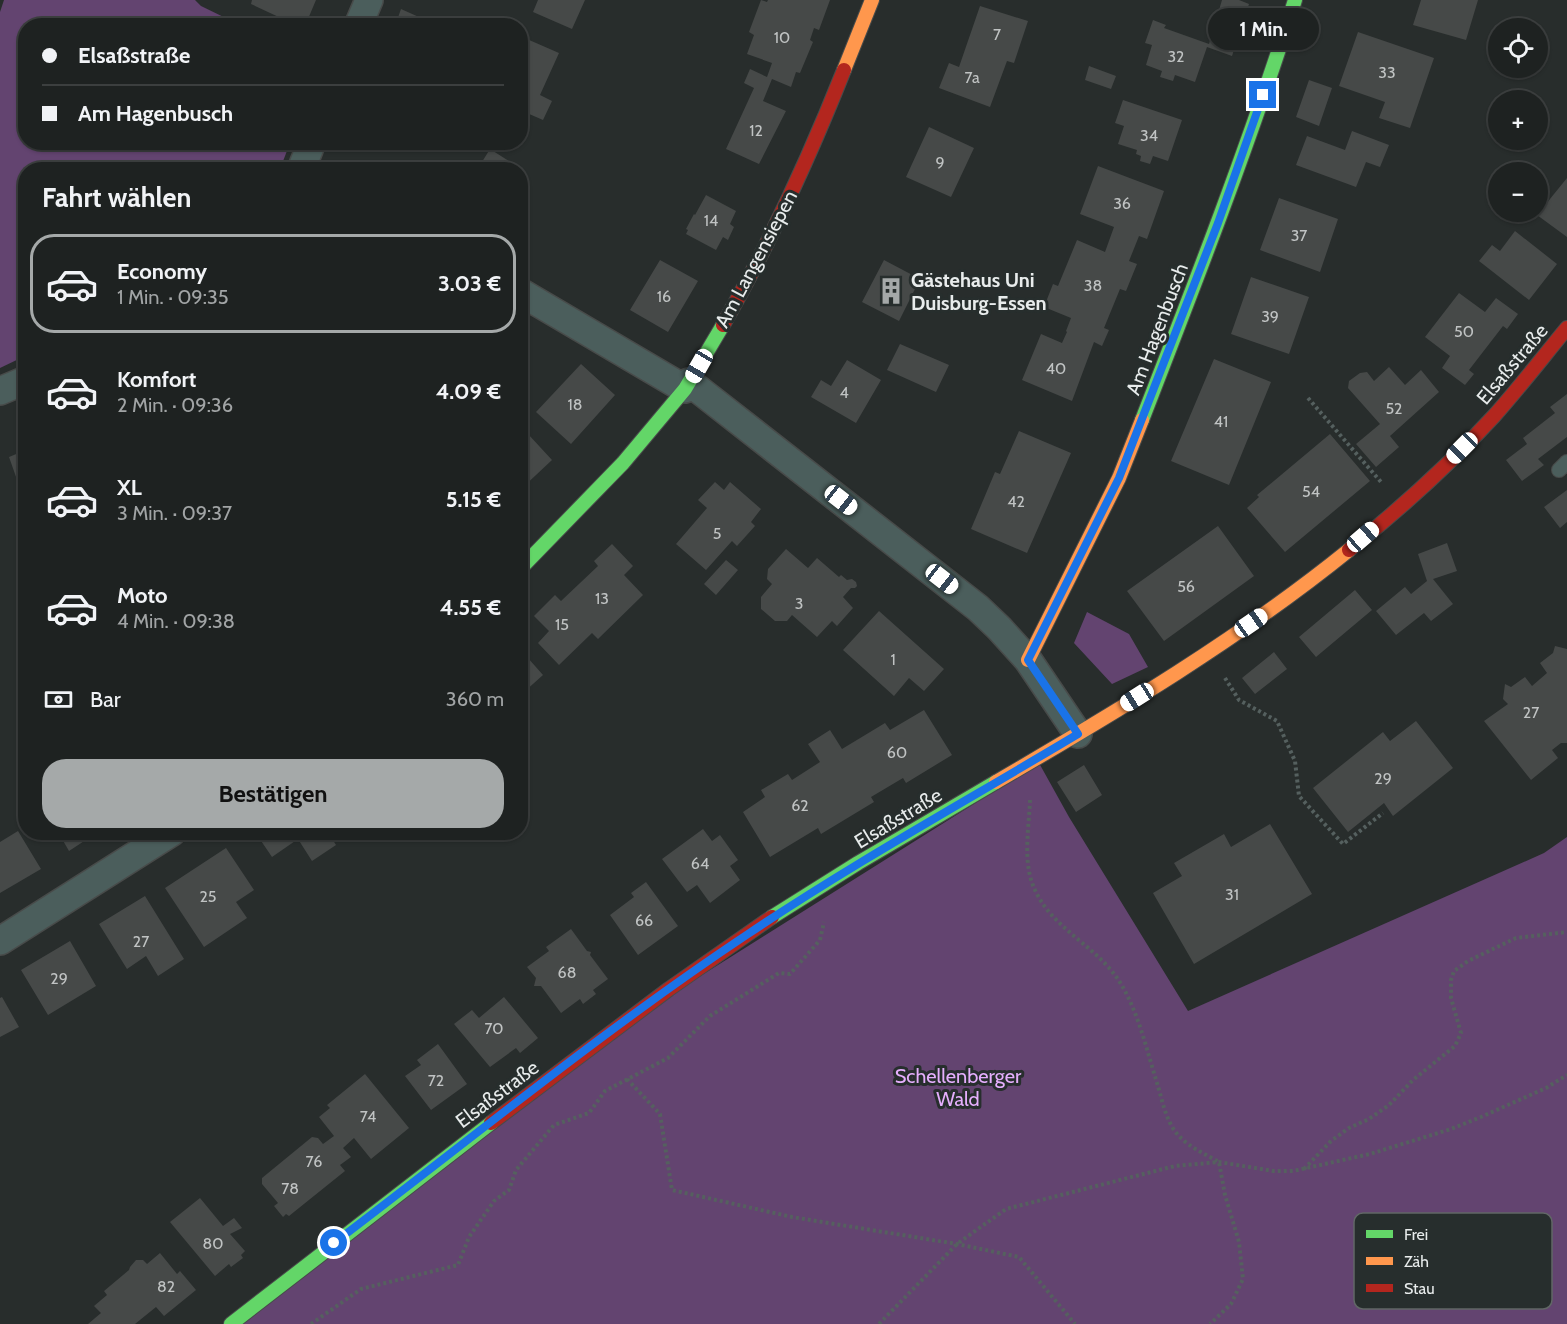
<!DOCTYPE html>
<html lang="de">
<meta charset="utf-8">
<style>
body{margin:0;font-family:Cabin,sans-serif;background:#262a2a;color:#f1f3f6;height:100vh;display:flex;flex-direction:column;font-size:22px;white-space:nowrap}
*{box-sizing:border-box;margin:0}
p{font-size:20px;color:#a1a4a5}
.icon{flex:none;width:33px;height:33px;fill:none;stroke:currentColor;stroke-width:2;stroke-linecap:round;stroke-linejoin:round}
.map{position:relative;flex:1;overflow:hidden}
.sheet{position:absolute;left:18px;top:162px;width:510px;height:678px;display:flex;flex-direction:column;background:#1e2221;border-radius:24px;box-shadow:0 2px 4px #0004,0 0 0 2px #3c3f3f}
.sheet>*{flex:none}
.top-card{position:absolute;left:18px;top:18px;width:510px;height:132px;border-radius:24px;box-shadow:0 2px 4px #0004,0 0 0 2px #3c3f3f;display:grid;align-content:center;height:132px;padding:0 24px;background:#1e2221}
.buttons{position:absolute;left:1488px;top:18px;display:grid;gap:12px}
.buttons a{display:grid;place-items:center;width:60px;height:60px;border-radius:50%;background:#1e2221;box-shadow:0 2px 4px #0004,0 0 0 2px #3c3f3f;font-size:30px}
.end{position:absolute;width:27px;height:27px;margin:-14px;border:8px solid #1a73e8;background:#fff;box-shadow:0 0 0 3px #fff}
.from{border-radius:50%}
.bubble{position:absolute;height:42px;border-radius:21px;background:#1e2221;box-shadow:0 2px 4px #0004,0 0 0 2px #3c3f3f;font-size:20px;font-weight:700;line-height:42px;text-align:center}
.car{position:absolute;width:18px;height:36px;margin:-18px -9px;border-radius:8px;box-shadow:0 0 4px 2px #0007;background:linear-gradient(#fff 24%,#345 0 40%,#fff 0 76%,#345 0 86%,#fff 0)}
.top-card b{display:flex;align-items:center;gap:21px;height:57px;font-size:22px}
.top-card b+b{border-top:2px solid #3c3f3f}
.top-card i{width:15px;height:15px;background:#f1f3f6}
ul{padding:0;list-style:none}
li{display:flex;align-items:center;gap:18px;height:99px;margin:0 12px 9px;padding:0 12px;border:3px solid transparent;border-radius:24px}
li div{flex:1}
li b{display:block;font-size:22px}
li em{font-style:normal;font-weight:700}
li.on{border-color:#a5a9a9}
li>.icon{width:54px;height:54px;stroke-width:1.5}
h2{padding:0 24px;font-size:27px;line-height:72px}
.pay{display:flex;align-items:center;gap:15px;height:66px;padding:0 24px;font-size:22px}
.pay p{margin-inline-start:auto}
.cta{display:flex;gap:12px;margin-top:auto;padding:12px 24px}
.cta a{flex:1;height:69px;border-radius:24px;background:#a5a9a9;color:#111;font-size:24px;font-weight:700;line-height:69px;text-align:center}
.map>svg:first-child{display:block}
</style>
<div class="map">
<svg width="1567" height="1324" viewBox="0 0 1567 1324">
<rect width="100%" height="100%" fill="#282d2c"/>
<path fill="#634470" d="M4,0H195L201,6L240,25L26,26V142L290,143L280,169L26,170L25,356L0,368V12Z
M1087,612L1129,634L1148,667L1112,684L1074,643Z
M1039,763L1069,817L1188,1011L1544,853L1567,837V1324H241L656,1004Z"/>
<path fill="#464948" d="M252,0H316L305,26H298L251,4Z
M538,0H585L572,29L533,12Z
M761,0L767,2L768,0H830L819,30L814,28L810,40L813,42L800,73L796,72L791,87L772,79L763,101L786,111L759,164L726,149L754,88L744,83L750,69L767,77L772,63L747,54L754,35L749,32Z
M1222,0H1239L1249,4L1232,56L1207,47L1195,82L1175,75L1173,81L1160,77L1162,71L1146,65L1152,45L1145,43L1153,20L1166,25L1164,28L1209,44Z
M1421,0H1478L1466,40L1413,25Z
M980,6L1028,21L1014,63L1007,61L990,107L939,88L949,63L959,67Z
M401,9L439,26H395Z
M478,17L497,26H474Z
M1358,32L1434,58L1410,128L1379,118L1385,102L1339,86Z
M520,36L559,53L540,95L552,101L543,120L520,110Z
M1089,66L1116,76L1111,89L1085,80Z
M1309,80L1332,88L1319,126L1296,117Z
M1123,100L1182,120L1168,161L1153,156L1150,164L1140,161L1141,156L1136,154L1137,150L1118,144L1124,126L1115,123Z
M929,127L974,148L951,197L906,177Z
M1352,131L1389,145L1380,167L1366,162L1356,187L1296,165L1307,136L1345,150Z
M490,149L520,168L523,170L520,173V170H477Z
M1098,166L1164,191L1147,239L1139,236L1129,261L1137,264L1126,291L1120,289L1104,328L1109,330L1102,346L1094,342L1072,401L1022,380L1041,334L1062,343L1067,332L1066,331L1071,318L1044,307L1053,284L1058,286L1077,240L1105,252L1114,227L1080,214Z
M1567,178V237L1537,215Z
M706,195L736,211L730,224L734,227L728,240L723,237L716,250L686,234L688,230L686,229L694,214L695,215Z
M1279,198L1338,219L1320,272L1260,250Z
M1515,231L1557,264L1529,300L1479,261L1492,245L1500,251Z
M660,260L698,281L668,332L630,310Z
M884,260L920,279L899,321L862,302Z
M1251,277L1309,297L1289,354L1231,334Z
M1459,293L1485,312L1496,298L1518,314L1507,329L1503,326L1469,370L1474,374L1465,385L1442,368L1450,356L1425,337Z
M900,344L949,365L936,392L887,370Z
M1214,359L1271,382L1229,485L1171,461Z
M847,360L881,380L856,423L811,397L821,380L831,386Z
M581,364L615,395L571,444L536,412Z
M1389,367L1405,385L1421,370L1439,392L1390,436L1399,447L1376,467L1356,444L1380,424L1348,388L1349,381L1360,373L1367,372L1374,381Z
M1567,394V437L1538,459L1544,465L1522,481L1506,460L1527,444L1523,438L1555,413L1550,407Z
M1019,431L1071,453L1027,553L971,529L995,472L1000,474Z
M528,434L552,460L520,490V441Z
M1330,434L1370,481L1285,552L1247,508L1259,497L1257,495Z
M26,450V489L21,491L9,457Z
M715,482L724,490L730,482L761,509L751,522L755,526L737,546L732,541L706,570L676,544L707,508L698,500Z
M1567,490V522L1560,528L1544,507Z
M1218,526L1254,576L1164,641L1127,591Z
M1447,543L1457,571L1433,579L1453,604L1431,621L1424,613L1396,635L1376,611L1405,587L1411,594L1427,581L1418,554Z
M612,544L633,566L624,575L643,595L598,639L592,633L559,665L538,643L549,631L534,616L555,595L561,601L598,566L594,561Z
M786,549L808,568L817,558L839,577L841,575L847,580L852,579L856,582L857,586L855,588H851L843,597L853,608L837,626L832,621L817,637L792,615L787,621H775L761,609V597L772,584L767,579L768,569Z
M726,560L738,570L716,595L704,584Z
M1355,590L1372,610L1316,657L1299,637Z
M879,611L944,669L924,691L909,678L894,696L843,650Z
M1555,646L1567,649V743H1561L1552,750L1558,758L1531,780L1484,721L1508,704L1503,699L1505,684L1511,687L1525,677L1532,686L1547,673L1540,663L1553,653Z
M520,649L543,675L524,692L520,688Z
M1274,652L1287,669L1255,694L1242,678Z
M924,710L952,755L906,783L903,778L871,797L874,802L821,834L818,828L770,857L743,812L765,797L761,790L788,774L792,780L820,762L808,744L830,730L842,749L885,723L890,730Z
M1416,721L1453,768L1393,816L1384,803L1348,832L1313,788L1383,732L1390,741Z
M1084,765L1102,795L1076,812L1057,782Z
M1270,824L1312,894L1194,964L1153,893L1182,876L1174,863L1224,834L1231,847Z
M703,829L712,841L720,835L738,860L730,866L740,880L710,903L697,885L687,892L662,859Z
M18,831L41,869L0,893V842Z
M58,832H98L69,851Z
M255,832H328L336,845L312,861L298,839L272,857Z
M226,848L254,890L236,902L247,918L204,947L165,888Z
M646,882L678,926L638,955L610,915L634,897L631,893Z
M145,896L184,959L158,976L146,956L127,969L99,924Z
M571,929L587,951L591,952L590,955L608,979L593,990L596,994L583,1004L580,999L561,1013L541,986H534L536,978L527,967L549,951L546,947Z
M70,941L96,986L48,1015L21,970Z
M2,997L19,1027L0,1037V998Z
M504,997L538,1038L520,1053L516,1048L490,1067L454,1024L472,1010L479,1018Z
M438,1044L467,1084L431,1110L405,1076L421,1065L417,1060Z
M365,1074L409,1128L371,1159L354,1138L343,1148L351,1157L340,1165L345,1171L289,1216L286,1214L283,1217L274,1206L278,1203L262,1184V1178L312,1137L318,1138L323,1144L334,1136L319,1117L330,1108L327,1105Z
M200,1198L223,1226L234,1218L242,1228L230,1234L245,1251L241,1255L243,1258L231,1267L229,1264L215,1276L170,1222Z
M160,1253L177,1274L180,1271L196,1290L164,1316L156,1307L135,1324H88L101,1313L94,1306L107,1295L104,1291L129,1270L130,1267L136,1260H143L147,1264Z"/>
<g fill="none" stroke-linecap="round" stroke-linejoin="round">
<defs>
<path id="lane" d="M1559,470L1567,462"/>
<path id="street" d="M358,26L369,0
M301,170L312,142
M520,292L685,389
M689,382L978,608L999,628L1028,660L1078,734
M0,391L26,380
M0,941L172,832"/>
<path id="fast" d="M1142,420C1196,281 1250,142 1295,0
M520,569L623,463L685,389L723,325
M772,917L858,863L996,782
M231,1324L491,1123"/>
<path id="slow" d="M844,70L872,0
M1028,660L1119,478L1142,420
M996,782C1118,711 1239,639 1349,550"/>
<path id="jam" d="M723,325C770,243 809,158 844,70
M1349,550C1400,509 1449,465 1494,416C1519,388 1543,357 1567,328
M491,1123L669,989L772,917"/>
</defs>
<use href="#lane" stroke="#484b4a" stroke-width="16"/>
<use href="#street" stroke="#484b4a" stroke-width="30"/>
<use href="#fast" stroke="#484b4a" stroke-width="16"/>
<use href="#slow" stroke="#484b4a" stroke-width="16"/>
<use href="#jam" stroke="#484b4a" stroke-width="16"/>
<path stroke="#55605f" stroke-width="4" stroke-dasharray="3 3" stroke-linecap="butt" d="M1308,398L1381,482
M1225,678L1239,700L1277,721L1295,761L1299,796L1343,844L1383,813
M1030,800C1029,829 1022,863 1035,890C1053,930 1099,947 1121,984C1139,1014 1147,1051 1157,1083C1163,1102 1166,1124 1181,1138C1191,1148 1207,1155 1219,1162L1225,1195L1239,1242L1243,1279L1231,1304L1210,1324
M627,1079L660,1114L672,1190L792,1217L957,1244L1019,1257L1075,1324
M1304,1169L1331,1141L1349,1128L1369,1119L1389,1105L1413,1080L1455,1046L1461,1033L1451,998V980L1454,971L1468,961L1516,938L1567,932
M311,1324L361,1289L458,1265L469,1237L494,1201L509,1190L516,1170L554,1125L589,1113L605,1091L668,1058L710,1016L779,973L790,974L820,940L824,922
M879,1324L957,1244L1006,1209L1175,1166L1219,1162L1273,1171H1293L1370,1154L1451,1129L1481,1117L1546,1088L1567,1075"/>
<use href="#lane" stroke="#4b5e5c" stroke-width="14"/>
<use href="#street" stroke="#4b5e5c" stroke-width="27"/>
<use href="#fast" stroke="#63d668" stroke-width="14"/>
<use href="#slow" stroke="#ff974d" stroke-width="14"/>
<use href="#jam" stroke="#b3261e" stroke-width="14"/>
</g>
<g fill="none" stroke-linecap="round" stroke-linejoin="round">
<path stroke="#1a73e8" stroke-width="8" d="M334,1243C471,1139 605,1029 748,934C855,862 968,800 1078,734L1028,660L1119,478L1218,223L1263,95"/>
</g>
<defs>
<symbol id="building-bare" viewBox="-9 -9 18 18"><path d="M-4-6H4V6H1V3H-1V6H-4ZM-2.5-4.3h1.7v1.8h-1.7ZM.8-4.3h1.7v1.8H.8ZM-2.5-1h1.7V.8h-1.7ZM.8-1h1.7V.8H.8Z" fill="#a5a9a9" stroke="#272e2d" stroke-width="2.5" paint-order="stroke"/></symbol>
</defs>
<g fill-rule="evenodd">
<use href="#building-bare" x="872" y="272" width="38" height="38"/>
</g>
<g text-anchor="middle" dominant-baseline="central" stroke-width="6" stroke-linejoin="round" paint-order="stroke">
<g font-size="16" fill="#c0c3c3">
<text x="997" y="34">7</text>
<text x="782" y="37">10</text>
<text x="1176" y="56">32</text>
<text x="1387" y="72">33</text>
<text x="972" y="77">7a</text>
<text x="756" y="130">12</text>
<text x="1149" y="135">34</text>
<text x="940" y="162">9</text>
<text x="1122" y="203">36</text>
<text x="711" y="220">14</text>
<text x="1299" y="235">37</text>
<text x="1093" y="285">38</text>
<text x="664" y="296">16</text>
<text x="1270" y="316">39</text>
<text x="1464" y="331">50</text>
<text x="1056" y="368">40</text>
<text x="844" y="392">4</text>
<text x="575" y="404">18</text>
<text x="1394" y="408">52</text>
<text x="1221" y="421">41</text>
<text x="1311" y="491">54</text>
<text x="1016" y="501">42</text>
<text x="717" y="533">5</text>
<text x="1186" y="586">56</text>
<text x="602" y="598">13</text>
<text x="799" y="603">3</text>
<text x="562" y="624">15</text>
<text x="893" y="659">1</text>
<text x="1531" y="712">27</text>
<text x="897" y="752">60</text>
<text x="1383" y="778">29</text>
<text x="800" y="805">62</text>
<text x="700" y="863">64</text>
<text x="1232" y="894">31</text>
<text x="208" y="896">25</text>
<text x="644" y="920">66</text>
<text x="141" y="941">27</text>
<text x="567" y="972">68</text>
<text x="59" y="978">29</text>
<text x="494" y="1028">70</text>
<text x="436" y="1080">72</text>
<text x="368" y="1116">74</text>
<text x="314" y="1161">76</text>
<text x="290" y="1188">78</text>
<text x="213" y="1243">80</text>
<text x="166" y="1286">82</text>
</g>
<g font-size="20" fill="#e8ecec" stroke="#272e2d">
<text transform="translate(756 259) rotate(-62)">Am Langensiepen</text>
<text transform="translate(1157 329) rotate(-69)">Am Hagenbusch</text>
<text transform="translate(1512 364) rotate(-50)">Elsaßstraße</text>
<text transform="translate(898 818) rotate(-31)">Elsaßstraße</text>
<text transform="translate(497 1094) rotate(-37)">Elsaßstraße</text>
</g>
<g font-size="20" font-weight="bold" fill="#e8ecec" stroke="#272e2d" text-anchor="start">
<text x="911" y="280">Gästehaus Uni<tspan x="911" dy="23">Duisburg-Essen</tspan></text>
</g>
<g font-size="20" fill="#e5aefd" stroke="#272e2d">
<text x="958" y="1076">Schellenberger<tspan x="958" dy="23">Wald</tspan></text>
</g>
</g>
<rect x="1354" y="1213" width="198" height="96" rx="9" fill="#272e2d" stroke="#616766" stroke-width="1.5"/>
<rect x="1366" y="1230" width="27" height="8" fill="#63d668"/>
<rect x="1366" y="1257" width="27" height="8" fill="#ff974d"/>
<rect x="1366" y="1284" width="27" height="8" fill="#b3261e"/>
<g font-size="16" fill="#e8ecec">
<text x="1404" y="1240">Frei</text>
<text x="1404" y="1267">Zäh</text>
<text x="1404" y="1294">Stau</text>
</g>
</svg>
<div class="buttons">
<a><svg class="icon" aria-label="locate" viewBox="0 0 24 24"><circle cx="12" cy="12" r="6"/><path d="M12 2v4M12 18v4M2 12h4M18 12h4"/></svg></a>
<a>+</a>
<a>−</a>
</div>
<i class="end from" style="left:334px;top:1243px"></i>
<i class="end" style="left:1263px;top:95px"></i>
<div class="bubble" style="left:1208px;top:8px;width:111px">1 Min.</div>
<i class="car" style="left:699px;top:366px;rotate:210deg"></i>
<i class="car" style="left:1462px;top:448px;rotate:225deg"></i>
<i class="car" style="left:841px;top:500px;rotate:128deg"></i>
<i class="car" style="left:1363px;top:537px;rotate:49deg"></i>
<i class="car" style="left:942px;top:579px;rotate:128deg"></i>
<i class="car" style="left:1251px;top:623px;rotate:55deg"></i>
<i class="car" style="left:1137px;top:697px;rotate:238deg"></i>
<div class="top-card">
<b><i class="from"></i>Elsaßstraße</b>
<b><i></i>Am Hagenbusch</b>
</div>
<section class="sheet">
<h2>Fahrt wählen</h2>
<ul>
<li class="on"><svg class="icon" aria-label="car" viewBox="0 0 24 24"><path d="M5 17H2v-5l4-1 3-4h7l3 4 3 1v5h-3M9 17h6M6 11h13"/><circle cx="7" cy="17" r="2"/><circle cx="17" cy="17" r="2"/></svg><div><b>Economy</b><p>1 Min. · 09:35</p></div><em>3.03 €</em></li>
<li><svg class="icon" aria-label="car" viewBox="0 0 24 24"><path d="M5 17H2v-5l4-1 3-4h7l3 4 3 1v5h-3M9 17h6M6 11h13"/><circle cx="7" cy="17" r="2"/><circle cx="17" cy="17" r="2"/></svg><div><b>Komfort</b><p>2 Min. · 09:36</p></div><em>4.09 €</em></li>
<li><svg class="icon" aria-label="car" viewBox="0 0 24 24"><path d="M5 17H2v-5l4-1 3-4h7l3 4 3 1v5h-3M9 17h6M6 11h13"/><circle cx="7" cy="17" r="2"/><circle cx="17" cy="17" r="2"/></svg><div><b>XL</b><p>3 Min. · 09:37</p></div><em>5.15 €</em></li>
<li><svg class="icon" aria-label="car" viewBox="0 0 24 24"><path d="M5 17H2v-5l4-1 3-4h7l3 4 3 1v5h-3M9 17h6M6 11h13"/><circle cx="7" cy="17" r="2"/><circle cx="17" cy="17" r="2"/></svg><div><b>Moto</b><p>4 Min. · 09:38</p></div><em>4.55 €</em></li>
</ul>
<div class="pay"><svg class="icon" aria-label="cash" viewBox="0 0 24 24"><path d="M3 7h18v10H3z"/><circle cx="12" cy="12" r="2"/></svg>Bar<p>360 m</p></div>
<div class="cta"><a>Bestätigen</a></div>
</section>
</div>
